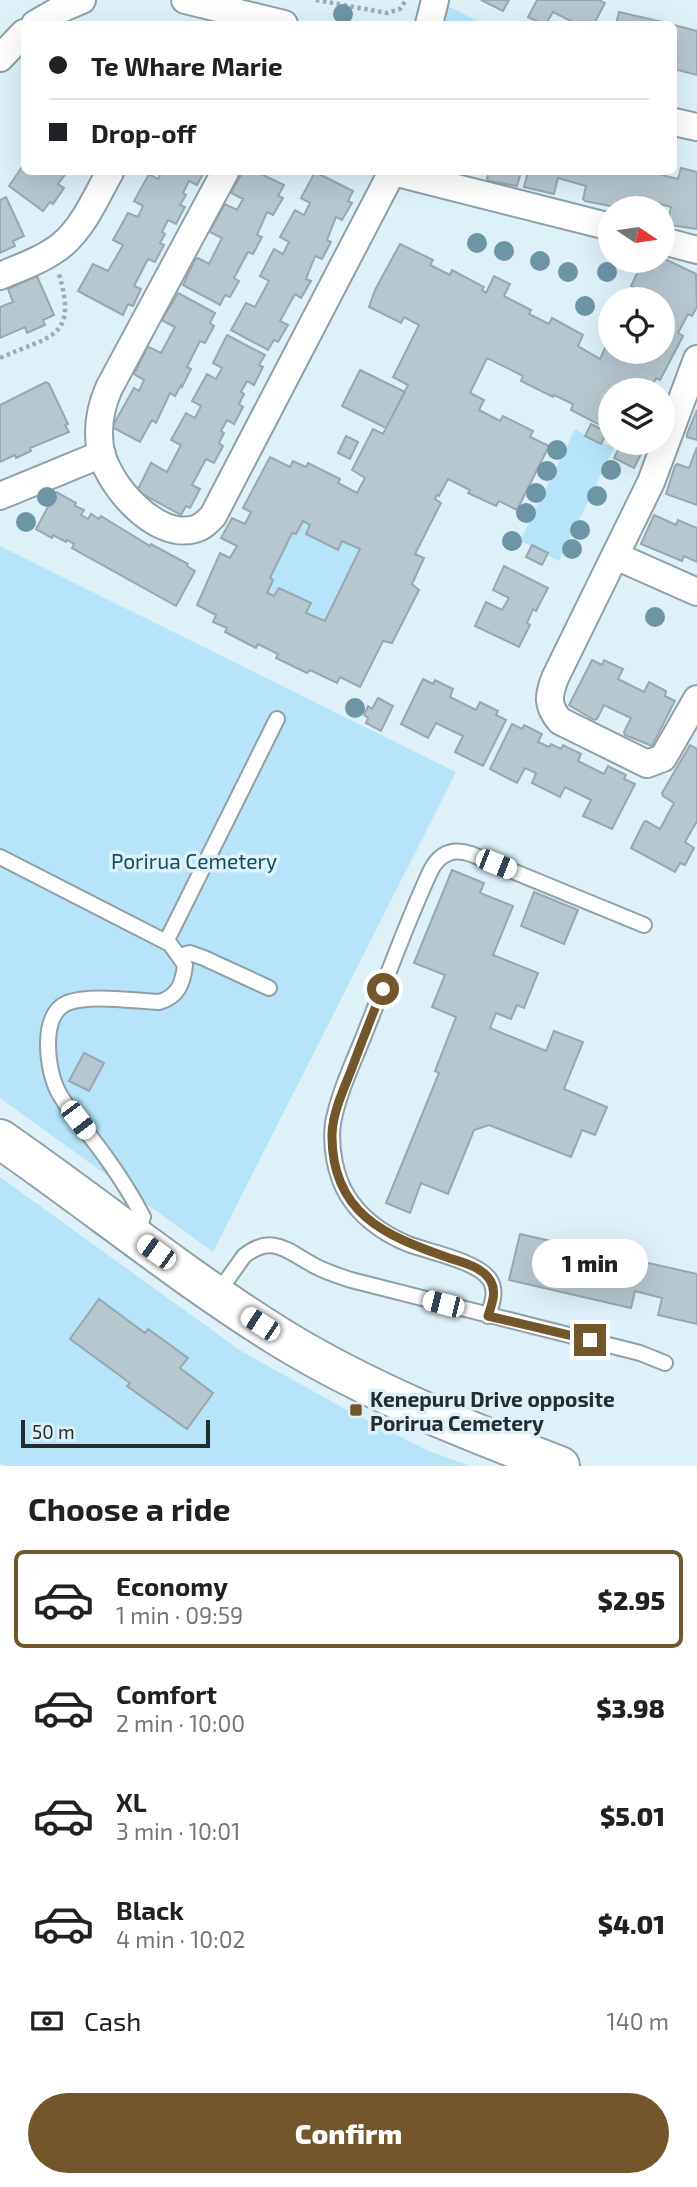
<!DOCTYPE html>
<meta charset="utf-8">
<style>
body{margin:0;font-family:"Exo 2",sans-serif;background:#f6f6f6;color:#202124;height:100vh;display:flex;flex-direction:column;font-size:26px;white-space:nowrap}
*{box-sizing:border-box;margin:0}
p{font-size:23px;color:#757577}
.icon{flex:none;width:38px;height:38px;fill:none;stroke:currentColor;stroke-width:2;stroke-linecap:round;stroke-linejoin:round}
.map{position:relative;height:1466px;overflow:hidden}
.side{display:flex;flex-direction:column;background:#fff;flex:1}
.side>*{flex:none}
.top-card{position:absolute;left:21px;top:21px;width:656px;height:154px;border-radius:10px;box-shadow:0 7px 28px #0002;display:grid;align-content:center;height:154px;padding:0 28px;background:#fff}
.needle{width:46px;rotate:103deg}
.fabs{position:absolute;left:598px;top:196px;display:grid;gap:14px}
.fabs a{display:grid;place-items:center;width:77px;height:77px;border-radius:50%;background:#fff;box-shadow:0 7px 28px #0002;font-size:35px}
.scale{position:absolute;left:21px;bottom:18px;width:189px;box-sizing:border-box;padding-left:7px;border:4px solid #252c2f;border-top:0;font-size:19px;line-height:24px;white-space:nowrap;color:#252c2f;-webkit-text-stroke:5px #def1f9;paint-order:stroke}
.end{position:absolute;width:32px;height:32px;margin:-16px;border:9px solid #73562a;background:#fff;box-shadow:0 0 0 4px #fff}
.from{border-radius:50%}
.bubble{position:absolute;height:49px;border-radius:24px;background:#fff;box-shadow:0 7px 28px #0002;font-size:23px;font-weight:800;line-height:49px;text-align:center}
.car{position:absolute;width:21px;height:42px;margin:-21px -10px;border-radius:9px;box-shadow:0 0 5px 2px #0007;background:linear-gradient(#fff 24%,#345 0 40%,#fff 0 76%,#345 0 86%,#fff 0)}
.top-card b{display:flex;align-items:center;gap:24px;height:66px;font-size:26px}
.top-card b+b{border-top:2px solid #e0e0e0}
.top-card i{width:18px;height:18px;background:#202124}
ul{padding:0;list-style:none}
li{display:flex;align-items:center;gap:21px;height:98px;margin:0 14px 10px;padding:0 14px;border:4px solid transparent;border-radius:10px}
li div{flex:1}
li b{display:block;font-size:26px}
li em{font-style:normal;font-weight:800}
li.current{border-color:#73562a}
li>.icon{width:63px;height:63px;stroke-width:1.5}
h2{padding:0 28px;font-size:32px;line-height:84px}
.pay{display:flex;align-items:center;gap:18px;height:77px;padding:0 28px;font-size:26px}
.pay p{margin-inline-start:auto}
.primary-button{display:flex;gap:14px;margin-top:auto;padding:14px 28px}
.primary-button a{flex:1;height:80px;border-radius:42px;background:#73562a;color:#fff;font-size:28px;font-weight:800;line-height:80px;text-align:center}
.map>svg:first-child{display:block}
</style>
<div class="map">
<svg width="697" height="1466" viewBox="0 0 697 1466">
<rect width="100%" height="100%" fill="#def1f9"/>
<path fill="#b6e5f9" d="M446,5L483,24H441Z
M575,429L600,444L602,442L614,448L559,561L547,555V553L520,541Z
M303,521L310,525L306,534L337,550L342,541L360,549L325,621L306,613L310,603L279,588L274,596L267,593L273,580L270,578L292,533L296,534Z
M0,546L456,772L213,1252L0,1098Z
M0,1177L241,1351L345,1409L429,1451L470,1466H6L0,1463Z"/>
<path fill="#b6c7cf" stroke="#97a8b0" stroke-width="2" fill-rule="evenodd" d="M481,0H509L503,11Z
M537,0H599L605,3L594,24H572L573,22L553,12L546,24H542L528,17Z
M619,12L671,24H616Z
M674,25L697,31V75L674,69Z
M24,164V172H67L58,184L64,188L53,204L50,202L43,211L9,186Z
M681,168L697,172V229L670,225L668,223L671,207L642,199L640,208H621L585,201L583,199L586,186L558,178L554,194L524,187L528,172H650L678,179Z
M162,172H204L197,185L189,181L183,193L186,195L180,205L185,207L176,224L168,220L162,232L165,234L160,243L164,245L155,262L148,259L134,286L141,289L133,306L128,304L123,315L78,291L93,264L108,271L123,245L113,240L128,213L138,217L143,206L134,201L149,174L158,179Z
M243,172H257L284,185L278,196L283,198L273,215L267,212L257,235L262,237L253,254L248,252L234,278L239,281L230,297L225,295L220,305L183,285L195,259L198,258L209,264L222,238L210,232L211,229L225,204L237,210L243,199L231,193L232,190Z
M315,172L353,191L348,201L352,203L342,220L336,217L327,240L331,242L322,259L315,256L306,279L311,281L301,298L295,294L280,321L288,325L278,342L274,340L268,350L231,330L246,303L255,307L269,281L260,276L274,249L283,254L289,242L280,237L295,210L304,215L310,203L301,198Z
M489,172H521L517,186L489,181L487,179Z
M6,197L24,236L13,241L15,246L0,253V200Z
M400,244L433,260L430,265L450,275L452,270L484,287L482,290L486,293L494,276L510,284L504,296L531,310L529,314L549,324L552,318L583,335L578,346L600,359L609,339L605,337L611,326V352H663V299H629L635,288L631,286L643,261H663V258L696,274L697,307L692,316L688,314L678,333L683,336L660,380L656,378L650,390H611V425L605,422L602,426L571,410L573,404L554,395L553,397L521,381L523,376L487,358L470,393L484,400L479,410L500,421L503,416L533,431L530,437L549,446L517,510L499,501L496,506L468,493L470,490L448,479L439,496L437,495L435,499L441,503L415,554L424,558L412,584L419,590L392,643L383,641L360,687L340,677L337,683L310,670L307,673L276,658L278,654L258,644L256,648L225,632L227,628L213,622L216,615L197,605L220,553L230,558L237,546L221,538L232,518L245,524L251,512L243,508L270,457L290,467L293,461L306,467L308,463L340,479L338,483L357,493L365,478L352,470L373,429L383,434L408,385L393,377L419,325L404,317L401,323L369,307L375,290ZM303,521L310,525L306,534L338,550L342,541L360,549L325,621L306,613L311,603L279,588L274,596L267,593L273,580L270,578L292,533L296,534Z
M37,276L54,315L43,320L45,325L27,333L25,327L0,338V307L13,302L8,289Z
M178,293L215,313L210,323L214,326L205,343L200,341L187,367L191,369L182,387L181,385L175,396L170,393L156,423L152,420L140,442L112,427L134,388L139,391L144,380L134,374L147,348L149,347L161,353L175,327L163,321V318Z
M227,335L265,355L259,365L263,367L254,385L247,381L241,392L244,394L239,404L243,407L234,424L227,420L221,431L224,433L219,443L223,446L214,463L206,459L192,485L200,489L190,508L186,506L181,515L137,491L151,463L167,472L181,445L171,440L186,413L195,418L201,406L192,401L207,374L216,379L222,368L213,363Z
M360,370L405,392L386,428L342,406Z
M46,382L49,384L68,424L65,425L69,432L30,448L31,451L16,458L15,455L0,462V405Z
M697,410V440L687,437V434Z
M591,424L607,432L601,444L585,436Z
M346,436L358,442L350,459L338,453Z
M621,444L641,454L634,468L614,458Z
M697,447V505L666,494L675,466L677,464L689,468Z
M56,492L76,503L75,506L84,510L81,515L88,519L91,514L99,519L101,516L150,546L151,544L188,564L187,566L195,571L176,606L72,548L74,544L67,540L66,542L53,535L52,538L36,529Z
M654,515L676,525L678,520L697,528V562L684,556L682,561L641,544Z
M532,545L548,553L542,565L526,557Z
M504,566L548,588L536,611L533,609L527,623L530,625L519,647L475,626L486,602L502,610L509,598L493,590Z
M592,660L602,665L604,660L623,669L618,679L644,692L649,682L666,691L665,696L675,701L652,746L625,735L624,732L631,718L604,705L597,719L594,720L569,705Z
M423,679L433,684L435,680L453,689L450,697L476,710L480,702L498,711L496,715L506,720L483,766L455,752L463,736L436,723L428,738L401,724Z
M378,698L393,706L381,731L366,723L368,718L364,715L368,706L372,709Z
M512,724L522,729L524,725L542,734L538,742L549,747L551,744L561,749L563,745L581,754L578,761L604,774L608,766L626,775L624,779L635,784L612,829L583,816L591,800L565,787L560,797L532,783L536,773L525,768L517,783L490,769Z
M690,745L697,749V821L685,842L694,848L685,865L680,863L675,872L631,848L644,822L646,821L660,829L674,803L663,796L662,793Z
M452,870L484,883L480,893L513,906L493,955L538,973L524,1008L517,1005L511,1019L496,1013L490,1028L546,1051L554,1031L583,1042L564,1089L607,1107L595,1135L582,1130L571,1157L489,1125L474,1130L448,1194L421,1183L410,1213L386,1203L439,1073L435,1071L456,1017L432,1007L445,975L414,963Z
M534,892L578,910L564,944L521,926Z
M84,1053L104,1063L89,1091L69,1081Z
M520,1234L697,1274V1324L658,1315L662,1298L635,1291L631,1308L509,1280Z
M99,1299L145,1333L148,1329L188,1358L180,1368L213,1393L187,1429L127,1386L130,1383L70,1339Z"/>
<g fill="none" stroke-linecap="round" stroke-linejoin="round">
<defs>
<path id="lane" d="M0,857L170,944L185,965C183,983 178,997 159,1002C134,1001 90,994 67,1003C40,1015 47,1066 56,1087C63,1104 79,1121 90,1136C111,1163 127,1186 143,1217L137,1236
M166,942L277,719
M179,956L190,953L204,958L269,988
M217,1294L244,1256C273,1233 288,1252 315,1266C326,1272 339,1276 351,1280L640,1353L665,1363
M488,1316C492,1304 497,1291 490,1280C478,1261 429,1252 408,1244C384,1234 361,1218 347,1195C335,1175 330,1146 333,1123C339,1091 355,1059 367,1028C388,975 407,921 431,870C440,853 453,848 471,854L644,925"/>
<path id="street" d="M185,0L284,24
M35,24L63,8L82,0
M429,24L435,0
M0,58L24,33
M674,122L697,127
M225,172L109,388C101,406 97,426 100,447C105,482 155,541 195,529C203,527 208,521 213,516L392,172
M393,172L611,227
M663,241L697,250
M0,276C21,267 45,259 63,244C84,226 97,195 110,172
M697,359L651,482L555,678C548,696 547,706 560,721L647,764L663,758L697,699
M0,496L102,454
M616,556L697,592"/>
<path id="secondary" d="M0,1139C94,1204 184,1278 281,1338C369,1392 464,1429 560,1466"/>
</defs>
<use href="#lane" stroke="#8fa0a8" stroke-width="18"/>
<use href="#street" stroke="#8fa0a8" stroke-width="30"/>
<use href="#secondary" stroke="#8fa0a8" stroke-width="42"/>
<path stroke="#9eadb4" stroke-width="4.5" stroke-dasharray="3.5 3.5" stroke-linecap="butt" d="M316,0L387,13L400,9L406,0
M0,358C51,335 78,339 59,274"/>
<use href="#lane" stroke="#fff" stroke-width="14"/>
<use href="#street" stroke="#fff" stroke-width="26"/>
<use href="#secondary" stroke="#fff" stroke-width="38"/>
</g>
<g fill="#6d96a5">
<circle cx="343" cy="14" r="10"/>
<circle cx="477" cy="243" r="10"/>
<circle cx="504" cy="251" r="10"/>
<circle cx="540" cy="261" r="10"/>
<circle cx="568" cy="272" r="10"/>
<circle cx="607" cy="272" r="10"/>
<circle cx="585" cy="306" r="10"/>
<circle cx="557" cy="450" r="10"/>
<circle cx="611" cy="470" r="10"/>
<circle cx="547" cy="471" r="10"/>
<circle cx="536" cy="493" r="10"/>
<circle cx="597" cy="496" r="10"/>
<circle cx="47" cy="497" r="10"/>
<circle cx="526" cy="513" r="10"/>
<circle cx="26" cy="522" r="10"/>
<circle cx="580" cy="530" r="10"/>
<circle cx="512" cy="541" r="10"/>
<circle cx="572" cy="549" r="10"/>
<circle cx="655" cy="617" r="10"/>
<circle cx="355" cy="708" r="10"/>
</g>
<g fill="none" stroke-linecap="round" stroke-linejoin="round">
<path stroke="#73562a" stroke-width="9" d="M383,989C372,1015 362,1041 352,1068C344,1089 333,1111 332,1134C331,1213 385,1236 449,1258C462,1262 482,1267 490,1280C497,1291 492,1304 488,1316L590,1340"/>
</g>
<rect fill="#73562a" stroke="#def1f9" stroke-width="2.5" x="349" y="1403" width="14" height="14" rx="3.5"/>
<g text-anchor="middle" dominant-baseline="central" stroke-width="7" stroke-linejoin="round" paint-order="stroke">
<g font-size="21" fill="#114c60" stroke="#def1f9">
<text x="194" y="860">Porirua Cemetery</text>
</g>
<g font-size="21" font-weight="bold" fill="#252c2f" stroke="#def1f9" text-anchor="start">
<text x="370" y="1398">Kenepuru Drive opposite<tspan x="370" dy="24">Porirua Cemetery</tspan></text>
</g>
</g>
</svg>
<div class="fabs">
<a><svg class="needle" viewBox="-14 -14 28 28"><path d="M0-13l5 13h-10z" fill="#e53935"/><path d="M0 13l5-13h-10z" fill="#757577"/></svg></a>
<a><svg class="icon" aria-label="locate" viewBox="0 0 24 24"><circle cx="12" cy="12" r="6"/><path d="M12 2v4M12 18v4M2 12h4M18 12h4"/></svg></a>
<a><svg class="icon" aria-label="layers" viewBox="0 0 24 24"><path d="M12 4l9 5-9 5-9-5zM3 14l9 5 9-5"/></svg></a>
</div>
<div class="scale">50 m</div>
<i class="end from" style="left:383px;top:989px"></i>
<i class="end" style="left:590px;top:1340px"></i>
<div class="bubble" style="left:532px;top:1239px;width:116px">1 min</div>
<i class="car" style="left:496px;top:864px;rotate:112deg"></i>
<i class="car" style="left:78px;top:1120px;rotate:143deg"></i>
<i class="car" style="left:156px;top:1252px;rotate:306deg"></i>
<i class="car" style="left:443px;top:1304px;rotate:284deg"></i>
<i class="car" style="left:260px;top:1324px;rotate:303deg"></i>
<div class="top-card">
<b><i class="from"></i>Te Whare Marie</b>
<b><i></i>Drop-off</b>
</div>
</div>
<section class="side">
<h2>Choose a ride</h2>
<ul>
<li class="current"><svg class="icon" aria-label="car" viewBox="0 0 24 24"><path d="M5 17H2v-5l4-1 3-4h7l3 4 3 1v5h-3M9 17h6M6 11h13"/><circle cx="7" cy="17" r="2"/><circle cx="17" cy="17" r="2"/></svg><div><b>Economy</b><p>1 min · 09:59</p></div><em>$2.95</em></li>
<li><svg class="icon" aria-label="car" viewBox="0 0 24 24"><path d="M5 17H2v-5l4-1 3-4h7l3 4 3 1v5h-3M9 17h6M6 11h13"/><circle cx="7" cy="17" r="2"/><circle cx="17" cy="17" r="2"/></svg><div><b>Comfort</b><p>2 min · 10:00</p></div><em>$3.98</em></li>
<li><svg class="icon" aria-label="car" viewBox="0 0 24 24"><path d="M5 17H2v-5l4-1 3-4h7l3 4 3 1v5h-3M9 17h6M6 11h13"/><circle cx="7" cy="17" r="2"/><circle cx="17" cy="17" r="2"/></svg><div><b>XL</b><p>3 min · 10:01</p></div><em>$5.01</em></li>
<li><svg class="icon" aria-label="car" viewBox="0 0 24 24"><path d="M5 17H2v-5l4-1 3-4h7l3 4 3 1v5h-3M9 17h6M6 11h13"/><circle cx="7" cy="17" r="2"/><circle cx="17" cy="17" r="2"/></svg><div><b>Black</b><p>4 min · 10:02</p></div><em>$4.01</em></li>
</ul>
<div class="pay"><svg class="icon" aria-label="cash" viewBox="0 0 24 24"><path d="M3 7h18v10H3z"/><circle cx="12" cy="12" r="2"/></svg>Cash<p>140 m</p></div>
<div class="primary-button"><a>Confirm</a></div>
</section>
